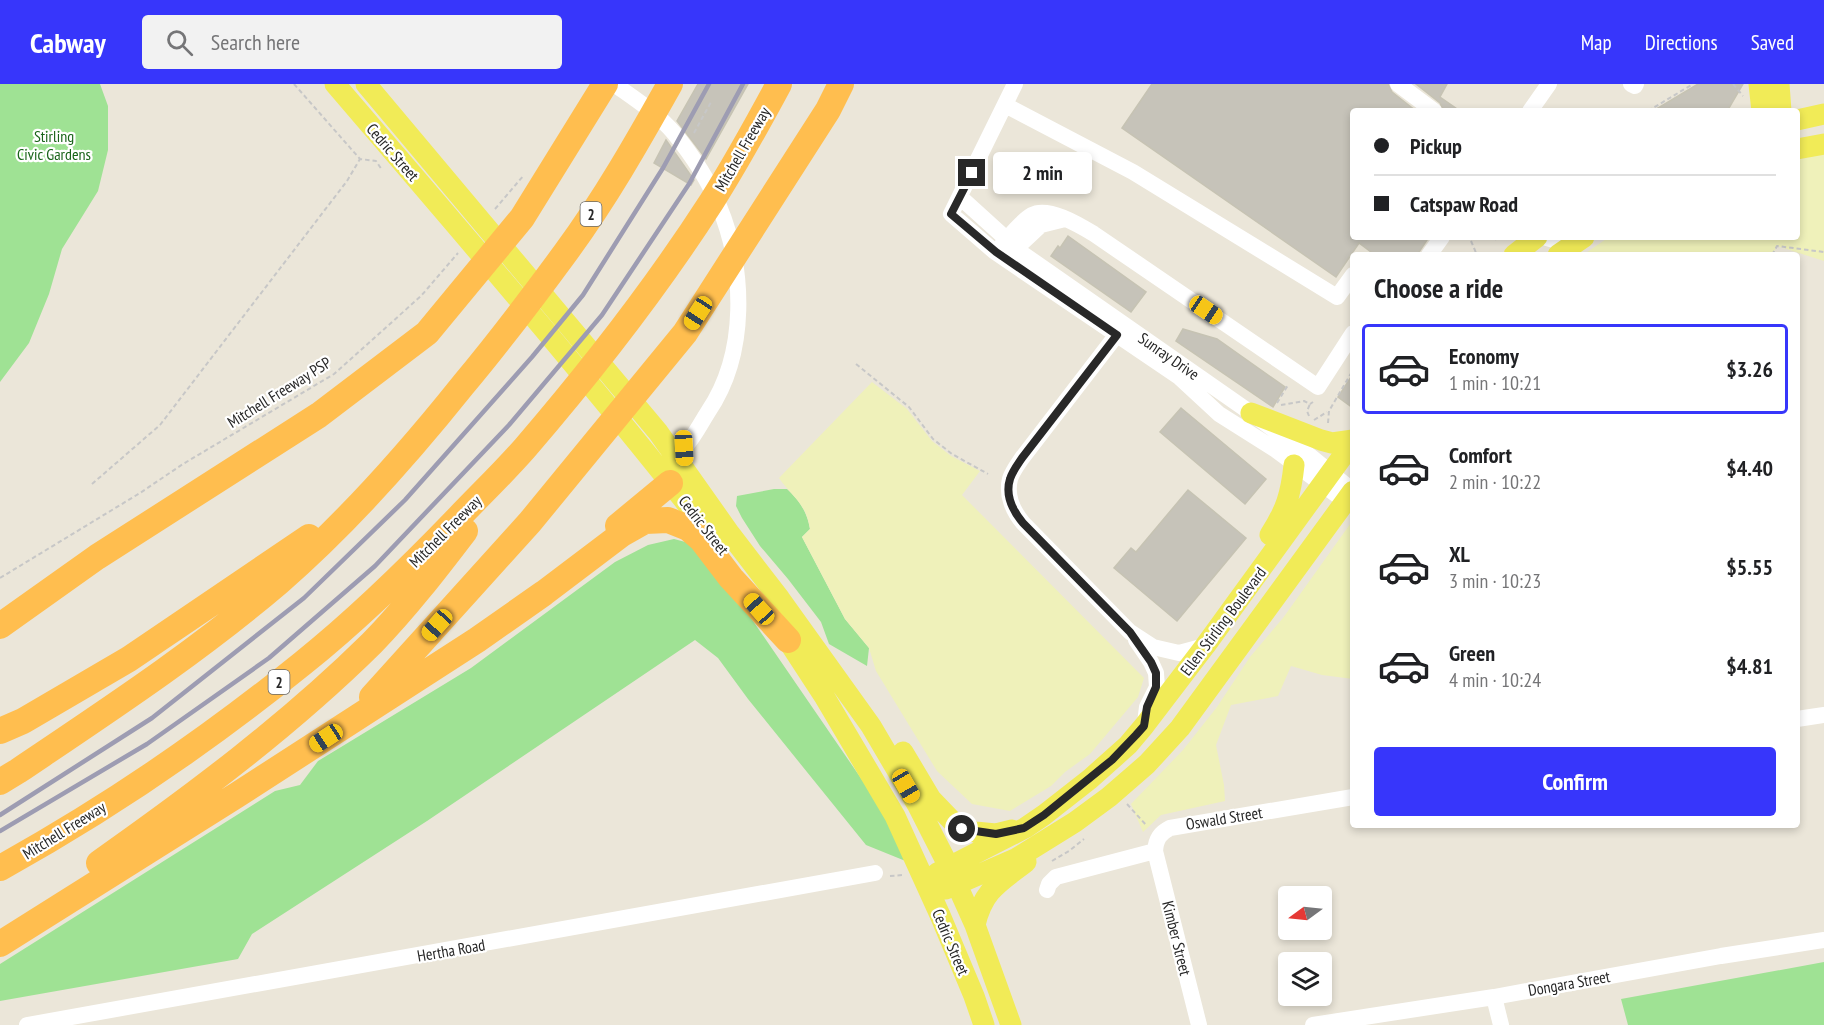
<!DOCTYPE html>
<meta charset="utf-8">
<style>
body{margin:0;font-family:"PT Sans Narrow",sans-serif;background:#f2f2f2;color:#202124;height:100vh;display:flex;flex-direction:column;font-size:22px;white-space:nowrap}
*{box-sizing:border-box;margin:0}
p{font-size:20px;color:#757577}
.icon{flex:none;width:33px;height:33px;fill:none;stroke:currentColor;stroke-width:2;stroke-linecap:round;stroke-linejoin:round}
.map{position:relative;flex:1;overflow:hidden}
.sheet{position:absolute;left:1350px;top:168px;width:450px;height:576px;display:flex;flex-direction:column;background:#fff;border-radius:6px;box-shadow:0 3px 9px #0003}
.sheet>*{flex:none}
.top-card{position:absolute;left:1350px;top:24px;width:450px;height:132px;border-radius:6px;box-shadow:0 3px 9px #0003;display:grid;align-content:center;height:132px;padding:0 24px;background:#fff}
.needle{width:39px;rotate:255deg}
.fabs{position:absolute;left:1278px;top:802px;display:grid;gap:12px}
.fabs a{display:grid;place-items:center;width:54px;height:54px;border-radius:6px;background:#fff;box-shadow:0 3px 9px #0003;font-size:30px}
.end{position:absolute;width:27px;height:27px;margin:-14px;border:8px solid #282828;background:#fff;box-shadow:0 0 0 3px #fff}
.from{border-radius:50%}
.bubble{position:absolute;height:42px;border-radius:6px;background:#fff;box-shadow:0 3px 9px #0003;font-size:20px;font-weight:700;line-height:42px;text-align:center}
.car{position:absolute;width:18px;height:36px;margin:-18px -9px;border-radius:8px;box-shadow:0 0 4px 2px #0007;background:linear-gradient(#f5c518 24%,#345 0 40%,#f5c518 0 76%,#345 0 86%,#f5c518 0)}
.top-card b{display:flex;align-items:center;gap:21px;height:57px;font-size:22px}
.top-card b+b{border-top:2px solid #e0e0e0}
.top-card i{width:15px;height:15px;background:#202124}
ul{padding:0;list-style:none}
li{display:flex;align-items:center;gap:18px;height:90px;margin:0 12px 9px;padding:0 12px;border:3px solid transparent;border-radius:6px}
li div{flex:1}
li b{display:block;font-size:22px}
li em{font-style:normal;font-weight:700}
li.on{border-color:#3736fb}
li>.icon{width:54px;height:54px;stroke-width:1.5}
h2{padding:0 24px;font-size:27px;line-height:72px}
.cta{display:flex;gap:12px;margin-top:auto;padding:12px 24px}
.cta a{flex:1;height:69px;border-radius:6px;background:#3736fb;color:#fff;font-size:24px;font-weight:700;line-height:69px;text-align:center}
header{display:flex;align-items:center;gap:36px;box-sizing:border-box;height:84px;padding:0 30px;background:#3736fb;color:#fff}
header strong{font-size:28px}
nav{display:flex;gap:33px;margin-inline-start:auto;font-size:21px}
.search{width:420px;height:54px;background:#f2f2f2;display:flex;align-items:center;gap:15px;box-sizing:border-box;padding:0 21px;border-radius:6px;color:#757577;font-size:22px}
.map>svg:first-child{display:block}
</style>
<header>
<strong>Cabway</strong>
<div class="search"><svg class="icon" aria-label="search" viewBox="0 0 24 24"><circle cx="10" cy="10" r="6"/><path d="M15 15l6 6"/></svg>Search here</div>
<nav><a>Map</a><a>Directions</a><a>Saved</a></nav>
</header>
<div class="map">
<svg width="1824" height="941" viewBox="0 0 1824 941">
<rect width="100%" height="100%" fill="#ebe6d9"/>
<path fill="#9fe294" d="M0,0H100L108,22V66L98,107L62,165L49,210L29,259L0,298Z
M774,405H787C800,417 807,428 810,445L802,453L845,535L869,564L867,582L829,560L821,538L788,495L760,462L742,434L736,422L737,412Z
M674,455L693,460L742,521L878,719L908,778L866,761L748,615L718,574L695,556L427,737L252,850L238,875L0,917V880L275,707L300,701L318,677L471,584L615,478L648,461Z
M1824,878V941H1628L1621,915Z"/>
<path fill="#eff1ba" d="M1824,70V177L1777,162L1772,171H1583L1609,153H1797V76Z
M872,298L907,325L932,357L951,372L980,387L962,411L1144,594L1138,613L1090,670L1065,688L1051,702L1010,727L972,720L937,687L876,587L869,564L845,535L802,453L810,445C806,419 793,414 779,394Z
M1353,436V595L1322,591L1291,582L1278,612L1231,621L1216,661L1224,701L1225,717L1161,731L1143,748L1131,720L1183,666L1217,623L1250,573L1283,534Z"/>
<path fill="#c6c3b9" stroke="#c6c3b3" stroke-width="1.5" d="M698,0H748L706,75L677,37Z
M1152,0H1388L1392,8L1416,27H1353V153H1429L1417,171H1375L1359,159L1336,193L1122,44Z
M1416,0H1447L1440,13L1460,27H1444L1440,19Z
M1698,0H1743L1729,24L1725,27H1653Z
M666,56L694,96L691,101L654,79Z
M1068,152L1146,208L1131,228L1051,172L1058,162L1060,164Z
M1183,245L1217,255L1285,303L1273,323L1176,257Z
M1353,290V324L1338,313Z
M1181,324L1266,395L1245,420L1160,348Z
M1188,406L1246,454L1177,537L1114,484L1131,464L1136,468Z"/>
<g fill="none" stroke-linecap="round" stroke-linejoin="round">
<path stroke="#c7c7c7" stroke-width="2" stroke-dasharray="4.5 3" stroke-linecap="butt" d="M294,0L360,75L376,77L382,86
M1733,0L1743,12
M1648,27L1693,0
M694,49L711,18
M495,125L524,91
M1493,153L1498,157
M1471,157L1477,171
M1772,171L1777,162L1824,168
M856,280L909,323L933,355L952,370L988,390
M1277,319L1288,301
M1281,321L1304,317L1310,320L1313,318
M1309,332L1307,327L1310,320
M1314,336L1327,328
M1328,339L1329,327L1353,286
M92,400L160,341L347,97L360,75
M0,494L140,409L183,380L334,290L421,212L458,169
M1353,598L1351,602L1353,603
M1127,720L1147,742
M1052,777L1069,767L1084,755
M890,792L903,791"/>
<path stroke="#fff" stroke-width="16" d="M614,0C635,15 657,29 674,49C692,71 708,95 719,122C745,185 748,269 708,328C697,345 686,371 664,376
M1015,0L951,130L995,168L1179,293L1219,330L1276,366L1345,417
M1398,0L1434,27
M1631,0L1635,2L1636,0
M1005,21L1133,88L1337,213L1353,191
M1530,27L1549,0
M960,113L1023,170L1251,329L1310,372L1353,407
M1543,153L1554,156L1561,153
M1001,162C1010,152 1020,138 1032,131C1048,122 1079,141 1094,150L1318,303L1353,249
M1010,170L1041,141L1065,135
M1429,171L1442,153
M1122,244L1022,374C1018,380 1012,388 1010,395C1006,411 1013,427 1023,439L1130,548L1153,563L1179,569L1205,562
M1136,556L1151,578L1156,589L1157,603L1147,623L1145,639
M1797,635L1824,631
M1155,767L1199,941
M1047,806L1049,800L1056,793L1155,767C1156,755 1160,749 1170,744L1353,713
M1494,913L1501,941
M27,941L875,789
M1313,941L1494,913L1721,872L1824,856"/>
<path stroke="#f1eb57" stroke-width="21" d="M335,0C465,152 597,304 720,462
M366,0L658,348L730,450L780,515L871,642L918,722L949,783L975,841L1011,941
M1759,0L1762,27
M1779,0L1781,27
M1797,36L1824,30
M1797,65L1824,60
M1514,171L1537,153
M1558,171L1584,153
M1251,329L1321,356L1332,359L1353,356
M1270,451C1286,426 1291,410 1294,381
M779,543L824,612L895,732L940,831L974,912L984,941
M903,668L931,715L955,740L962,745L975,748L996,750L1012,746
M937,789L1025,744L1044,731L1090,695L1128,661L1144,642L1205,562L1353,358
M946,805L1017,774L1075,738L1109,713L1147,680L1180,644L1353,407
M975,841C983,806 999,799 1026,778"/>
<path stroke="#ffbe4f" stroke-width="26" d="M618,442L670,399
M0,542L97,473L319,331L427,249L522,134L605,0
M372,613L530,438L685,249L828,26L841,0
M0,647L23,637L129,575L309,453
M0,698L18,687C107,627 197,568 279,498C347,439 407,371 463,301C499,258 533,213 566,168C605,115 638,57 670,0
M99,779C194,712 289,641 372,559C406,524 436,485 465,447
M0,784C105,726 209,655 303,579C358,535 410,484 459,433C481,410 504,388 525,364C592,286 656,204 712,117C736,79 758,39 779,0
M0,860L237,711L477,556L544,509L622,450L645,437L668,436L688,444L702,456L731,494L788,556"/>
<path stroke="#9d9cb2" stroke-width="4.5" d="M0,731L152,634L304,514L405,416L532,273L583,211L663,84L709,0
M0,747L147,660L269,574L375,482L509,341L602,231L689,100L743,0"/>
</g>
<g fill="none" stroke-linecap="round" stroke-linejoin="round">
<path stroke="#282828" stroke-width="8" d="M962,745L996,750L1024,744L1044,731L1112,676L1136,651L1144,642L1147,623L1156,603V589L1151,578L1130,548L1023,439C1013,427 1005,411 1010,395C1012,388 1018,380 1022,374L1117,251L996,168L951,130L972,89"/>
</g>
<g text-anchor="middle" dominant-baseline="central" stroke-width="4.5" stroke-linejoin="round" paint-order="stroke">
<g fill="#fff" stroke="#686868" stroke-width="1.5">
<rect x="580.5" y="118" width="21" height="24" rx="4.5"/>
<rect x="268.5" y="586" width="21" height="24" rx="4.5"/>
</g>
<g font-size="15" font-weight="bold" fill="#282828">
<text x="591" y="130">2</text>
<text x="279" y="598">2</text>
</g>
<g font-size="16" fill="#196419" stroke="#fff">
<text x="54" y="52">Stirling<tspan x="54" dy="18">Civic Gardens</tspan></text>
</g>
<g font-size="16" fill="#282828" stroke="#fff">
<text transform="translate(742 65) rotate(-60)">Mitchell Freeway</text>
<text transform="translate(393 68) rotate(49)">Cedric Street</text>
<text transform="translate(1169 272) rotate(35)">Sunray Drive</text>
<text transform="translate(279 308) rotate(-32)">Mitchell Freeway PSP</text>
<text transform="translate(704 441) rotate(52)">Cedric Street</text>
<text transform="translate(445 447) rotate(-45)">Mitchell Freeway</text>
<text transform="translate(1223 537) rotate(-53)">Ellen Stirling Boulevard</text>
<text transform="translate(1224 734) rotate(-9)">Oswald Street</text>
<text transform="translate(64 746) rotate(-32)">Mitchell Freeway</text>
<text transform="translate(1177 854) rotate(76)">Kimber Street</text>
<text transform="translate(951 858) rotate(67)">Cedric Street</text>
<text transform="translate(451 866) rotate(-10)">Hertha Road</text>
<text transform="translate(1569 899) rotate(-10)">Dongara Street</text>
</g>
</g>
</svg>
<div class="fabs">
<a><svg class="needle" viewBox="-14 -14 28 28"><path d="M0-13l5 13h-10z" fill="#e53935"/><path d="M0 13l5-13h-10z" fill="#757577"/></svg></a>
<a><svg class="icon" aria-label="layers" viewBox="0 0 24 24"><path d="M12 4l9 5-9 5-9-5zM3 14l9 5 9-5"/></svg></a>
</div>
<i class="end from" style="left:962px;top:745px"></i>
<i class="end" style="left:972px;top:89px"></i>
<div class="bubble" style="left:993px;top:68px;width:99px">2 min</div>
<i class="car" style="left:1206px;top:226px;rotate:124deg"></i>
<i class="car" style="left:698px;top:229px;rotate:213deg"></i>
<i class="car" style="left:684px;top:364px;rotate:177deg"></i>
<i class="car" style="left:759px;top:525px;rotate:318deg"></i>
<i class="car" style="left:437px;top:541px;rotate:222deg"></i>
<i class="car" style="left:326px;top:654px;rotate:237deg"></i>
<i class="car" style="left:906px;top:702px;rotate:150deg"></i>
<div class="top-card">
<b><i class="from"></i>Pickup</b>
<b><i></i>Catspaw Road</b>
</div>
<section class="sheet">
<h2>Choose a ride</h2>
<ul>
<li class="on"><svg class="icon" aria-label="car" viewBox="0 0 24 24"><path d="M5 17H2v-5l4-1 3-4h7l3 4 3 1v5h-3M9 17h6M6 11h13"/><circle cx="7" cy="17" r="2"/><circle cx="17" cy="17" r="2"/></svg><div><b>Economy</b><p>1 min · 10:21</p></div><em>$3.26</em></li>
<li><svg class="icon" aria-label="car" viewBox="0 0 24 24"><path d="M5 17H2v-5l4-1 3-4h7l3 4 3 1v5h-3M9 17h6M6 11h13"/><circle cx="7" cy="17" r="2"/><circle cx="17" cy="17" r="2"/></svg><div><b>Comfort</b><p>2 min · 10:22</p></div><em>$4.40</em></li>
<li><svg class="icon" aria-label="car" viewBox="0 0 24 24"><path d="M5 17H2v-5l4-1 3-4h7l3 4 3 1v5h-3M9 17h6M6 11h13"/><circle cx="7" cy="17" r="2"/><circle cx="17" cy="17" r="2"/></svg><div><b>XL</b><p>3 min · 10:23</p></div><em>$5.55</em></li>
<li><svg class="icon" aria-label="car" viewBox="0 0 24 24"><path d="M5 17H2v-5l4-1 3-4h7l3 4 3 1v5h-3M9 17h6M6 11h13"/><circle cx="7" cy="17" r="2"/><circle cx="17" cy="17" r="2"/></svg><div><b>Green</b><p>4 min · 10:24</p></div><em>$4.81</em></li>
</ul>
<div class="cta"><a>Confirm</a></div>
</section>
</div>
